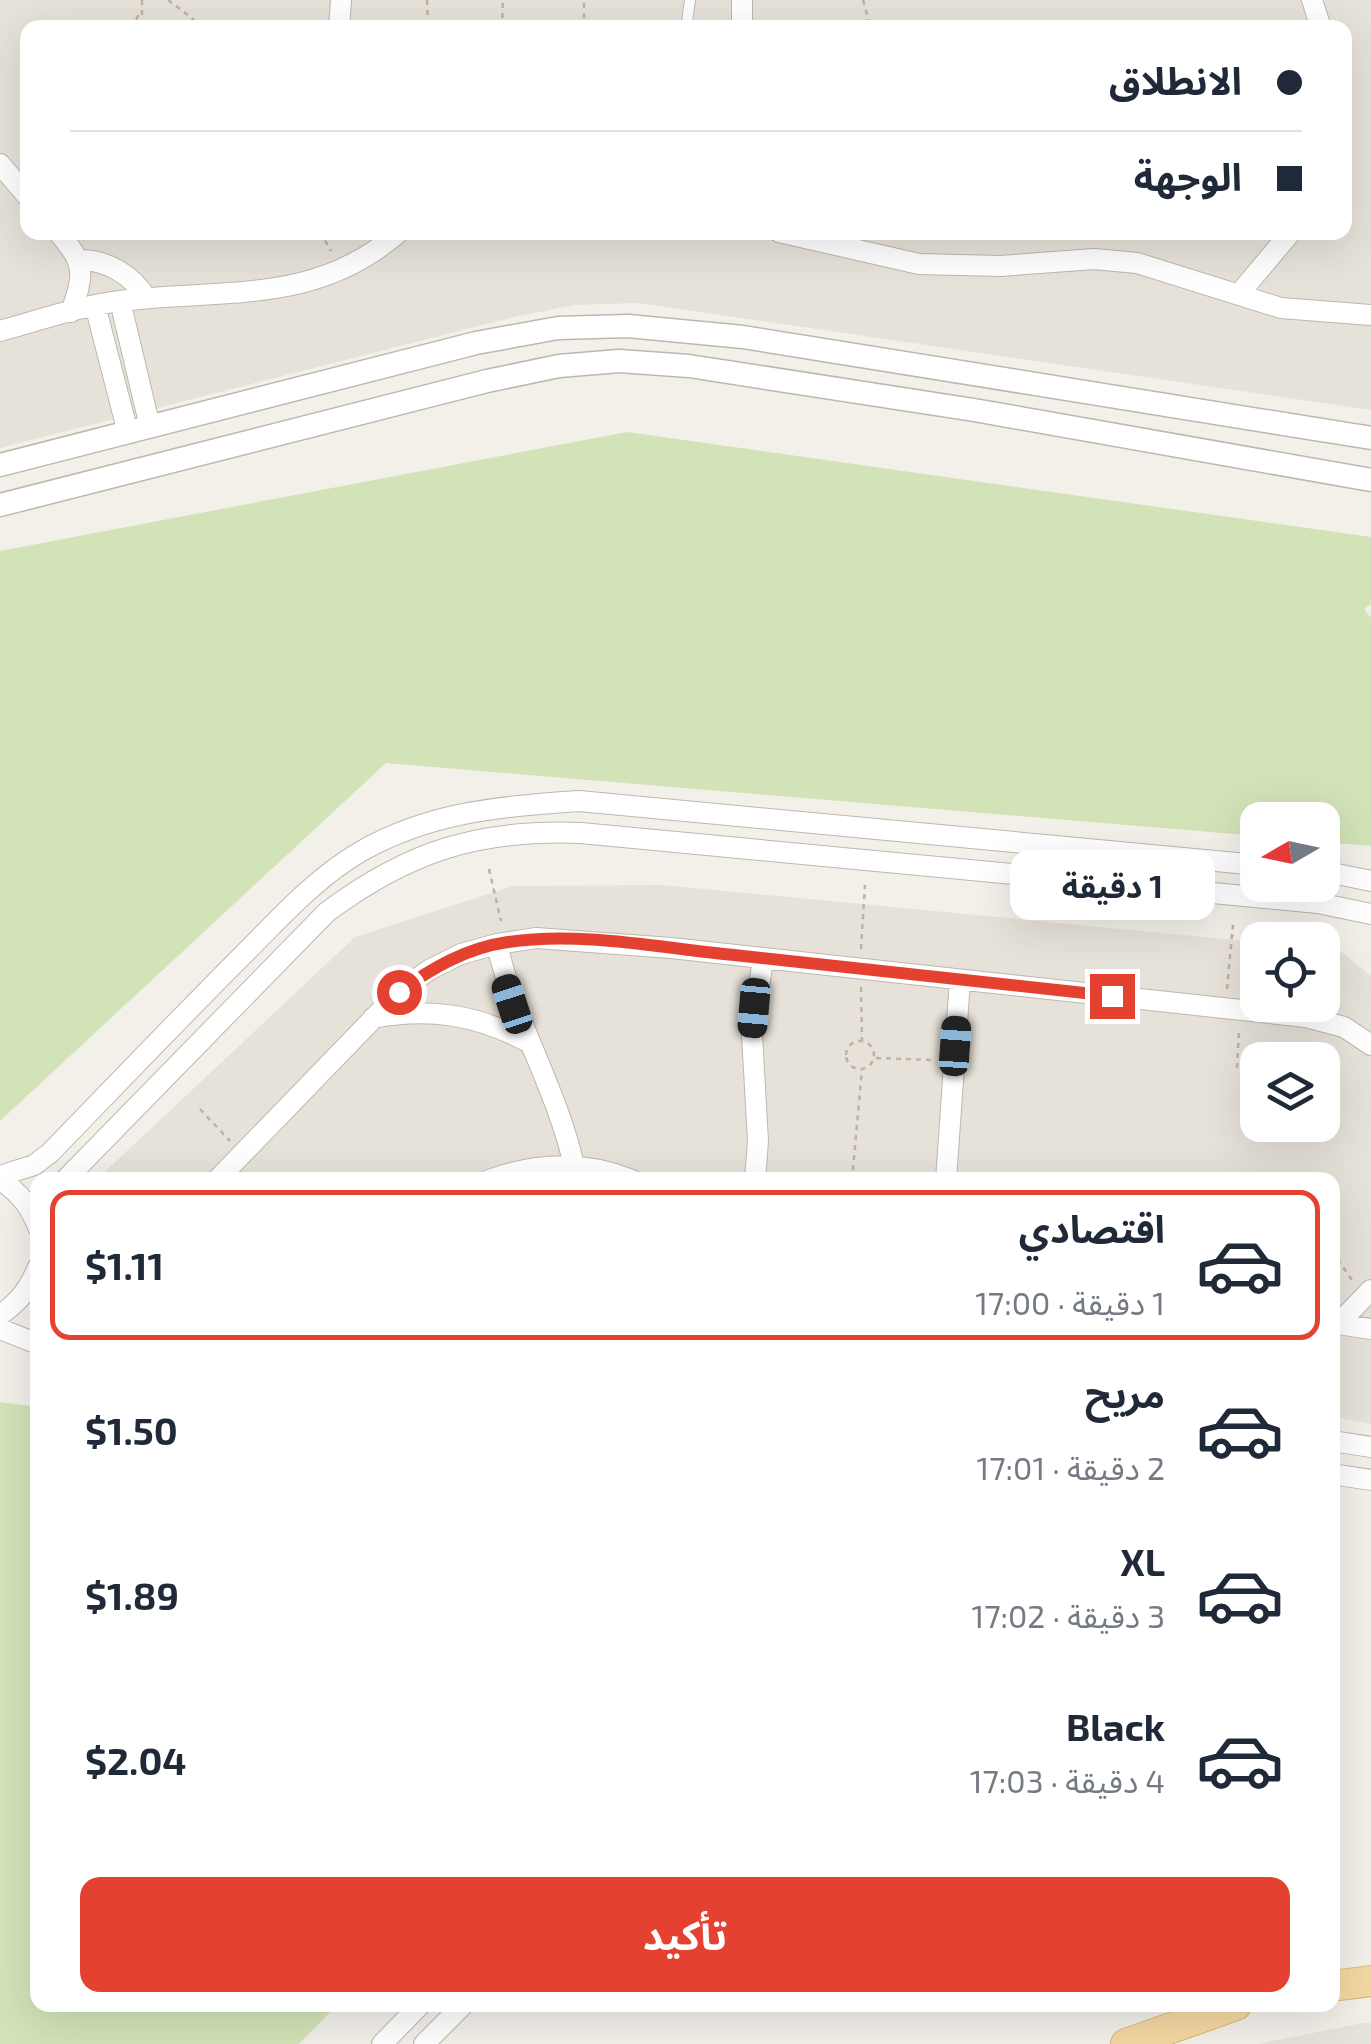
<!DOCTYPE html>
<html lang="ar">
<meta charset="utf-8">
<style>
body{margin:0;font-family:"Exo 2","Noto Sans Arabic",sans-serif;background:#f6f6f7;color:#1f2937;direction:rtl;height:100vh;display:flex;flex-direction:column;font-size:38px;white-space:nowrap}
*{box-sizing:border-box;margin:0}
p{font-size:32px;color:#747a83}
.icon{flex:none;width:55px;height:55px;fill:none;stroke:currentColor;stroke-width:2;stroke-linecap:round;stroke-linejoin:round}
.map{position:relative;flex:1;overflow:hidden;direction:ltr}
.side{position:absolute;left:30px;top:1172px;width:1310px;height:840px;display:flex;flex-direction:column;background:#fff;border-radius:20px;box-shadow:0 10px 40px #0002;direction:rtl}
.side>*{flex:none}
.top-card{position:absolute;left:20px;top:20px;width:1332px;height:220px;border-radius:20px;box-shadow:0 10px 40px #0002;direction:rtl;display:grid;align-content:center;height:220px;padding:0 50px;background:#fff}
.needle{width:65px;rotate:261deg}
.controls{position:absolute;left:1240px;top:802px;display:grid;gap:20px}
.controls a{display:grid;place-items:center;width:100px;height:100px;border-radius:20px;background:#fff;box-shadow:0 10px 40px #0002;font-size:50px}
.end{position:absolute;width:45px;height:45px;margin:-22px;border:12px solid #e44131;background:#fff;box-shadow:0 0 0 5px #fff}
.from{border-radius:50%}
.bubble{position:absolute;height:70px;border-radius:20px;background:#fff;box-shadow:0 10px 40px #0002;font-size:32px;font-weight:700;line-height:70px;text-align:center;direction:rtl}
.car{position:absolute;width:30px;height:60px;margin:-30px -15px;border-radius:12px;box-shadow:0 0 8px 2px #0007;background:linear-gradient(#222 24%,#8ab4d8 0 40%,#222 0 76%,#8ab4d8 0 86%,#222 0)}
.top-card b{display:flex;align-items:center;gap:35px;height:95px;font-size:38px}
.top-card b+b{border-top:2px solid #e0e1e3}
.top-card i{width:25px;height:25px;background:#1f2937}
ul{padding:18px 0 0;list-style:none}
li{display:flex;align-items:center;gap:30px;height:150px;margin:0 20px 15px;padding:0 30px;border:5px solid transparent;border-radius:20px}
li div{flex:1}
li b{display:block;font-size:38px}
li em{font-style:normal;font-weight:700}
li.selected{border-color:#e44131}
li>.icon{width:90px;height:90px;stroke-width:1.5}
.cta{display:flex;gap:20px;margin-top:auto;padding:20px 50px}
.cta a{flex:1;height:115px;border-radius:20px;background:#e44131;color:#fff;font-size:40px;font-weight:700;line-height:115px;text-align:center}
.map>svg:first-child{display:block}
</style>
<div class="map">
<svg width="1371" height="2044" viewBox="0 0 1371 2044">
<rect width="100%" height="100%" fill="#f3f0ea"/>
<path fill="#e7e2d9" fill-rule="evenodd" d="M0,0H1371V410L638,303L575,305L514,317L0,448ZM28,28H1345V232H28Z
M662,885L1257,942L1258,1005H1322L1323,948L1339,950L1371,976V1424L1333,1417L1332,1180H96L355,937L513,886ZM1258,1060H1322V1125H1258Z
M1363,2023H1371V2044H1258Z"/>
<path fill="#d2e3b7" d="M627,432L1371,537V604L1364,609L1371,618V846L1323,842L1322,820H1258L1257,836L386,763L0,1121V551Z
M0,1402L37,1407L38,2005H337L299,2044H0Z"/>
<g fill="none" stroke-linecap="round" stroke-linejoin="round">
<defs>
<path id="service" d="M686,28L690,0"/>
<path id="minor" d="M1312,0L1321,28
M339,28L341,0
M742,28V0
M0,164L28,197
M58,232C85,264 85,272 71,312
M779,232L919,264L1000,266L1094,259L1137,263L1281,308L1371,315
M79,260C105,259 133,275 146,298
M1239,294L1291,232
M120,301L150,427
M95,305L128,433
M0,331C40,320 80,306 120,301C222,288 315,306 399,232
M1322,871L1371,881
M497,944C514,1022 557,1088 574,1166
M373,1018C429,1007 478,1015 528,1042
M0,1176L34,1165L50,1153C113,1088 176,1022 241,957C278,920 314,879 360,852C429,812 502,806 579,801L1258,865
M0,1180C19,1192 30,1206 38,1227
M65,1180L327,912C409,851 479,829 581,833L1318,903L1371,914
M217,1180L399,992L429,970L461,954L497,944L536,938L671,948L1306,1017L1344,1027L1371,1045
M489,1180C536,1163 585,1161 632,1180
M755,1180L758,1141L752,1035L763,959
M946,1180L960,980
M0,1315C19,1302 29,1289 38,1267
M1332,1323L1371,1329
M1338,1324L1371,1290
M0,1329L38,1344
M1332,1441L1371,1447
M1332,1474L1371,1480
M382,2044L420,2005
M424,2044L463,2005"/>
<path id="tertiary" d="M0,465L476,343L558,328L628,326L743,337L1371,438
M0,505L487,381L559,366L619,361L689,366L974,410L1371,480"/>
<path id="primary" d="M1332,1986L1371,1981
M1126,2044L1236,2005"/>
</defs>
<use href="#service" stroke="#beb7ae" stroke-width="12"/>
<use href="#minor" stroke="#beb7ae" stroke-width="22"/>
<use href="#tertiary" stroke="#beb7ae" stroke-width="25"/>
<use href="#primary" stroke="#d8b474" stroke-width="32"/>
<path stroke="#beb2a0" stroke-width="2.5" stroke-dasharray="5 5" stroke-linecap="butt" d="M142,0V28
M168,0L192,18L198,28
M427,0L428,28
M863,0L871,28
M131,28L141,11
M502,28L503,0
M584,28V0
M320,232L331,251
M489,869L501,921
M861,949L865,885
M861,987L862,1040
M1227,989L1233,925
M846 1055a14 14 0 1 1 28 0a14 14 0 1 1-28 0Z
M876,1058L933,1060
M1237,1068L1239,1031
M200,1109L230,1141
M852,1180L862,1069
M1332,1251L1354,1283"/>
<use href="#service" stroke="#fff" stroke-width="10"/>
<use href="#minor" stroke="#fff" stroke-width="20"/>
<use href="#tertiary" stroke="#fff" stroke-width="22"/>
<use href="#primary" stroke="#f4d8a2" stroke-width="30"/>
</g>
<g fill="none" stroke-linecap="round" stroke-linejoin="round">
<path stroke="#e44131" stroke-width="12" d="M399,992C432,968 466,948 508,942C581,931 661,948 734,955C860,969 986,983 1112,996"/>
</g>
</svg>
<div class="controls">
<a><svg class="needle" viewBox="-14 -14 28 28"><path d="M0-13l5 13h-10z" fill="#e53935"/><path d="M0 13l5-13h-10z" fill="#747a83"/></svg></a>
<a><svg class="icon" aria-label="locate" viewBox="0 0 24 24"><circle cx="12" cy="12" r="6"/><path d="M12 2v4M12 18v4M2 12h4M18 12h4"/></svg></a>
<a><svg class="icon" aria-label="layers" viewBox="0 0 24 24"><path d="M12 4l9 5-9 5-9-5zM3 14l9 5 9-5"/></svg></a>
</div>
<i class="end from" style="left:399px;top:992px"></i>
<i class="end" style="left:1112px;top:996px"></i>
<div class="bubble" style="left:1010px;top:850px;width:205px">1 دقيقة</div>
<i class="car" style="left:512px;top:1004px;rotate:342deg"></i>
<i class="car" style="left:754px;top:1008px;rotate:185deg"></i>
<i class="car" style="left:955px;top:1046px;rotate:4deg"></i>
<div class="top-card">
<b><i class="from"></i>الانطلاق</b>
<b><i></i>الوجهة</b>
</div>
<section class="side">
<ul>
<li class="selected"><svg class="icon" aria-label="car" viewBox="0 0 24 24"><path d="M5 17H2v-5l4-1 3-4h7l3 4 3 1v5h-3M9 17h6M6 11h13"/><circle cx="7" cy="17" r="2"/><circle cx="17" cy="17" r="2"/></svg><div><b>اقتصادي</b><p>1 دقيقة · 17:00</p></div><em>$1.11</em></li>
<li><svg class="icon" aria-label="car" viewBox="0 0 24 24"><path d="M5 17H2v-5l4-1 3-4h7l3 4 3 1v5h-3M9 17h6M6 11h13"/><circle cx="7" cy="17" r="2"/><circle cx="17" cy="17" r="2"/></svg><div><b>مريح</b><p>2 دقيقة · 17:01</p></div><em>$1.50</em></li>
<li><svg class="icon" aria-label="car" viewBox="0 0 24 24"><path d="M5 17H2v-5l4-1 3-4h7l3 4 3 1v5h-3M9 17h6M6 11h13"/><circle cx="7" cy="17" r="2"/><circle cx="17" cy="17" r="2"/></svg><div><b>XL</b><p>3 دقيقة · 17:02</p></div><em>$1.89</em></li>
<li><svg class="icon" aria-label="car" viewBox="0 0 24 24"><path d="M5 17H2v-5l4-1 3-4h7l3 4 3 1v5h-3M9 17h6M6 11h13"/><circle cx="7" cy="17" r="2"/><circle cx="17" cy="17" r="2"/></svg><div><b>Black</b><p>4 دقيقة · 17:03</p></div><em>$2.04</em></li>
</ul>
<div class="cta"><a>تأكيد</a></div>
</section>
</div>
